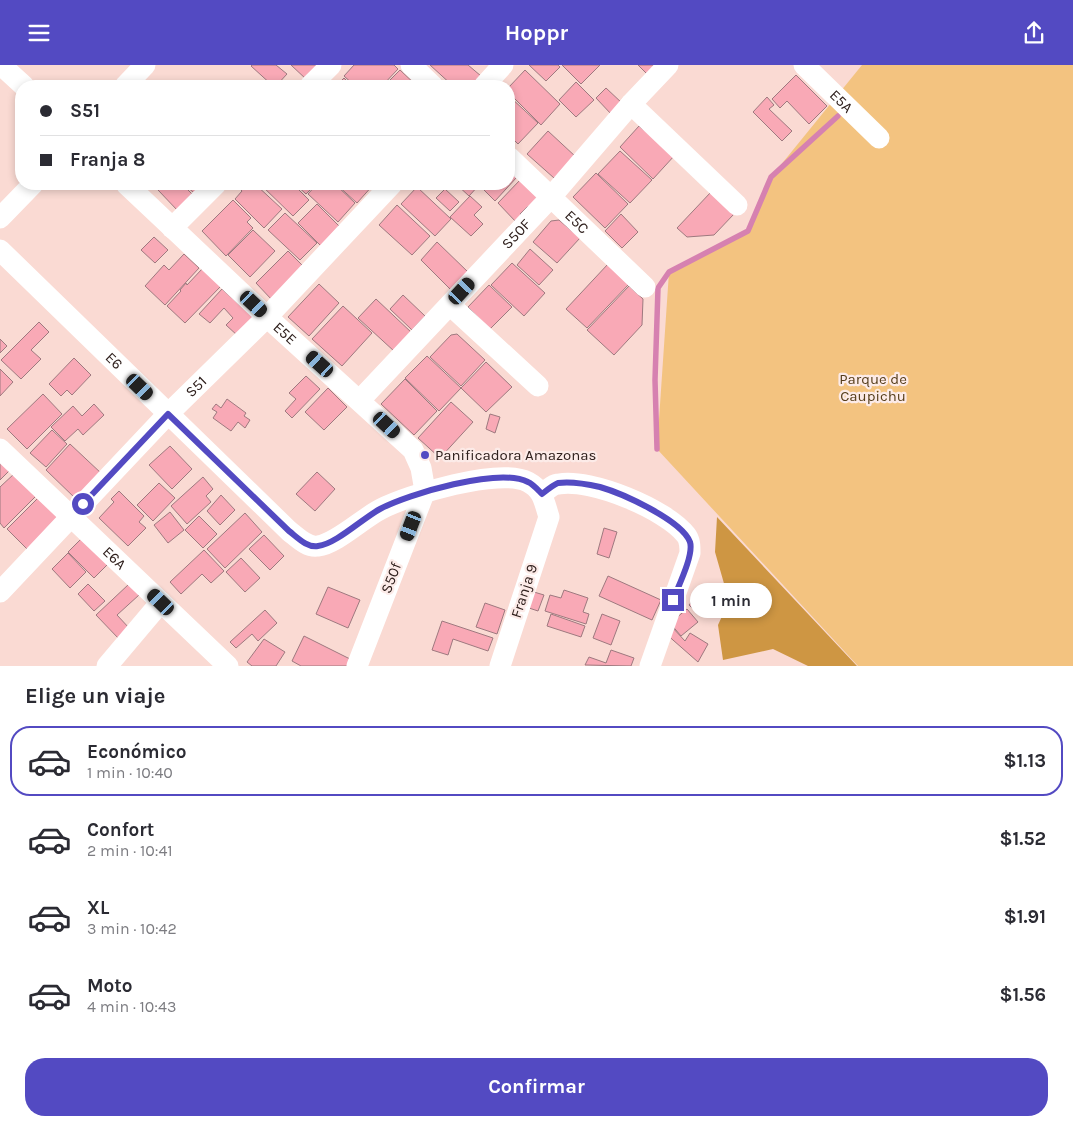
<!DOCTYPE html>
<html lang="es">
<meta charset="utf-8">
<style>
body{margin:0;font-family:Karla,sans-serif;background:#f7f7f7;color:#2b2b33;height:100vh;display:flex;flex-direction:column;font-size:19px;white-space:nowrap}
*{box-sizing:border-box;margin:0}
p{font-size:16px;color:#7c7c81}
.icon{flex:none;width:28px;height:28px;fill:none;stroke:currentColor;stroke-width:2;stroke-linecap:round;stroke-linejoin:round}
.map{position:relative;height:601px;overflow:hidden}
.sheet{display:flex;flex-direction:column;background:#fff;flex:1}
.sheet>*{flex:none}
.hud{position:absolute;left:15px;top:15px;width:500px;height:110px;border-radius:20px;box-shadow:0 2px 8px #0003;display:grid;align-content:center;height:110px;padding:0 25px;background:#fff}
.end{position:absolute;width:22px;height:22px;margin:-11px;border:6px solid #534ac2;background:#fff;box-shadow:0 0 0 2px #fff}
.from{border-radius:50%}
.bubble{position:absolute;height:35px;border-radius:18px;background:#fff;box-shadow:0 2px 8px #0003;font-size:16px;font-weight:700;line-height:35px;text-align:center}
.car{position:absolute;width:15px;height:30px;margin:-15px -8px;border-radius:6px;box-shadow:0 0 4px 1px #0007;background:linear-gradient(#222 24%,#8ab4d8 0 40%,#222 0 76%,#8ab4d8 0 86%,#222 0)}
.hud b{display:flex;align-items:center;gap:18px;height:48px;font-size:19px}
.hud b+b{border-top:1px solid #e1e1e2}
.hud i{width:12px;height:12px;background:#2b2b33}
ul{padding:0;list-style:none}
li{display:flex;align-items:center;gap:15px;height:70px;margin:0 10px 8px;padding:0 15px;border:2px solid transparent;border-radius:20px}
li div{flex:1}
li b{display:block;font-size:19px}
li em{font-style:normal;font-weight:700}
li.selected{border-color:#534ac2}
li>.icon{width:45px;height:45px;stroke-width:1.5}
h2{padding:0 25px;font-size:22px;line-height:60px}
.cta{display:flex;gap:10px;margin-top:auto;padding:10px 25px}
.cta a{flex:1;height:58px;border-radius:20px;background:#534ac2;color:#fff;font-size:20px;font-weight:700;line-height:58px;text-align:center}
header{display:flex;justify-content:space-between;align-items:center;height:65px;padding:0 25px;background:#534ac2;color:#fff;font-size:22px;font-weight:700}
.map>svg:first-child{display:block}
</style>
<header><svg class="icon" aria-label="menu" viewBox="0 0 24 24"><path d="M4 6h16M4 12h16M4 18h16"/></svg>Hoppr<svg class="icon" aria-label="share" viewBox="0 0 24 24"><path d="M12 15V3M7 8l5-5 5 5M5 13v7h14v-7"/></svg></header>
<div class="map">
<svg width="1073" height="601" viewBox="0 0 1073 601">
<rect width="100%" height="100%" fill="#fadad3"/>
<path fill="#f3c380" d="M862,0H1073V601H858L657,384L669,207L748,166L771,112Z"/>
<path fill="#ce9643" d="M717,452L857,601H808L773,584L723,595L718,560L729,536L715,487Z"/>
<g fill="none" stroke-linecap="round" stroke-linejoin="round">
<path stroke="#d681b0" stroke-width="5.5" d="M657,384L655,315L658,223L669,207L748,166L771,112L838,51"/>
</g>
<path fill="#f9a9b6" stroke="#9e797f" d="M252,0H276L287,9L276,21H273L251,1Z
M291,0H322L307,15Z
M354,0H394L398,4L382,21H355L344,11Z
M430,0H468L481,11L471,21H453Z
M529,0H558L560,2L546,16Z
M562,0H600L581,19Z
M638,0H655L647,9Z
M400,5L417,21H384Z
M525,5L560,39L541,60L509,28V22Z
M796,10L827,41L809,59L787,36L780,43L772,34Z
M344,13L352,21H336Z
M576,17L594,35L576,52L559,35Z
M606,23L623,39L612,50L596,33Z
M509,31L538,58L518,79L509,70Z
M767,32L774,40L769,44L792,66L782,76L753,47Z
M639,61L675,90L653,114L620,82Z
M548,66L576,92L554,113L527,89Z
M620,86L652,115L630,138L598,109Z
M509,103L517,112L495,136L480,121L482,119H509Z
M596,108L628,139L605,163L573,132Z
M520,115L537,132L530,142H527L520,149L522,151L516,157L498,138Z
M164,119H182L196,133L178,146L158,125Z
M184,119H203L194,128Z
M245,119H255L282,144L264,163L235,134L242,126L240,124Z
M260,119H293L309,135L293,151Z
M295,119H316L306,129Z
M317,119H335L355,138L338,157L308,129Z
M336,119H374L357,138Z
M456,119H480L469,131Z
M417,122L451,154L435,171L401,139Z
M445,124L459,137L450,146L436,133Z
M711,127L734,149L714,170L687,172L677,163Z
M470,131L482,142L474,150L483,159L471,171L450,152Z
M233,135L251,153L247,157L253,163L226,191L202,166Z
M317,139L340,162L321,181L298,158Z
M397,140L430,171L412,190L379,160Z
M285,148L317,178L300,195L268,165Z
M621,149L638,167L622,183L605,166Z
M559,155L580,173L557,198L533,177L551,156Z
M253,165L275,186L250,212L228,190Z
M154,172L168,185L155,198L141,185Z
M437,177L468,207L451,225L421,195Z
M530,184L553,205L539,220L517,200Z
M288,186L305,203L272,235L256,218Z
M184,189L199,203L165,240L145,221L164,200L169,205Z
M512,198L545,228L524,251L491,220Z
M608,199L629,219L587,263L566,244Z
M202,204L221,221L185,258L167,241L181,226L180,225L186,218L187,220Z
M319,219L339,238L309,271L288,252Z
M489,220L512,242L490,264L468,242Z
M629,221L643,234L642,260L614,290L587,265Z
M222,224L254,253L238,271L226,260L233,253L224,243L210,258L199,249Z
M403,230L425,251L412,265L390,244Z
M376,234L412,268L395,287L358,253Z
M343,241L372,268L342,301L312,274Z
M39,257L49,267L31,285L41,294L21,314L1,295Z
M457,269L485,295L461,321L430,292L451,270Z
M0,274L7,281L0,288Z
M427,291L461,323L439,346L405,313Z
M74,293L91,310L72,330L67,325L61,331L49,319Z
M486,297L512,322L486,347L461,323Z
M0,304L13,317L0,331Z
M306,311L320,324L292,353L285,346L296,334L289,328Z
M405,314L437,346L414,370L381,339Z
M328,323L347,342L324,365L305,347Z
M43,329L62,349L27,384L7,364Z
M227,334L246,348L244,351L250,355L245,363L238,357L231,366L213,353L217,347L212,344L216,339L221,343Z
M451,337L473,357L440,393L418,373Z
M94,339L104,350L83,370L78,364L65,376L51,362L73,341L82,351Z
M490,349L500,352L495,368L486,364Z
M52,365L67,379L46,402L30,388Z
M70,379L102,409L77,435L46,405Z
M170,381L192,404L172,424L149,400Z
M0,397L9,406L0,415Z
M317,407L335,424L315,446L296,429Z
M15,408L37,430L4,463L0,458V422Z
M203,412L213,424L206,431L211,437L187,459L171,441Z
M159,418L175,433L153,456L137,440Z
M119,426L144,451L139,457L146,463L128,481L99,453L114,437L111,434Z
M42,429L66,454L31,488L7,464Z
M221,430L235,445L220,460L207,446Z
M170,447L184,465L168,478L154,460Z
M245,448L262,467L225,503L207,484Z
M199,451L217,469L203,483L185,465Z
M604,463L617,467L609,493L597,489Z
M264,470L284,491L270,505L249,484Z
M82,473L108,499L94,513L68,487Z
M204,485L224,506L211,518L202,509L181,529L170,517Z
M68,488L86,507L70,523L52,504Z
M241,493L260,513L245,527L226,507Z
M608,511L661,535L652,555L599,531Z
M88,519L105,536L94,546L78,529Z
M129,519L139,530L117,550L130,564L119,574L96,550Z
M328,522L360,535L348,563L316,549Z
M564,525L588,533L583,547L589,549L586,559L545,546L550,530L561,533Z
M534,527L544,530L538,546L529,543Z
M700,527L706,532L694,545L689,540Z
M485,538L505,545L497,569L476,562Z
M687,544L698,557L681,571L670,558Z
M265,545L277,558L258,576L252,569L236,583L230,577Z
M551,549L585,561L581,572L547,561Z
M602,549L620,556L611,580L593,573Z
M442,556L493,573L488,586L453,574L448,590L432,585Z
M671,561L685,576L690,568L708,579L698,597L665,568Z
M304,571L352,595L349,601H301L292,596Z
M264,574L285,587L276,601H252L247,597Z
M611,585L634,593L631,601L585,600L589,592L606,598Z"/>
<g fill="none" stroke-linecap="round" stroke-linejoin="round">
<g stroke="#fff" stroke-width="21">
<path d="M1,0L24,21"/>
<path d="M411,0L433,21"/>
<path id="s1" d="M804,0L879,73"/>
<path d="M125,21L145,0"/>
<path d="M310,21L331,0"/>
<path d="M484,21L503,0"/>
<path d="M631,39L737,140"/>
<path id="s2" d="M509,92L645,222"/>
<path id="s3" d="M126,119L267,252L413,385L421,403L425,426L357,601"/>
<path d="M0,153L33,119"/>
<path d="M172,163L216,119"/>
<path id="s4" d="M0,185L289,466C297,472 307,483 318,481C336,479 363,453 381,444C408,430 500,402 528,417C543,425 544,436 549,452L500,601"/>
<path d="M450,240L538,321"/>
<path id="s5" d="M360,335L551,132L631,39L668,0"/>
<path id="s6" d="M0,384L228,601"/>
<path d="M542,429C547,425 553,419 559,419C590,413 666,444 686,470C690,475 690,481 690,488L650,601"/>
<path id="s7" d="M0,527L168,349L267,252L392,119"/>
<path d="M107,601L161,537"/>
</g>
</g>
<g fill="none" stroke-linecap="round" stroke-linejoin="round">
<path stroke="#534ac2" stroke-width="6" d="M83,439L168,349L289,466C297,472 307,483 318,481C336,479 363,453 380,444C408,429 499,402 528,417C533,419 538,425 542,429C547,425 553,420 558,418C572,416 587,419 600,422C621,428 682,455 690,477C694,490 678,522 673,535"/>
</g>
<circle fill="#534ac2" stroke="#fcebe8" stroke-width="2" cx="425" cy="390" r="5"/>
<g text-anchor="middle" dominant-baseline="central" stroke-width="4.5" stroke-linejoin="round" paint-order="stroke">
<g font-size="15" fill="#2f201d" stroke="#fcebe8">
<text stroke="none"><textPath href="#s1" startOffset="52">E5A</textPath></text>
<text stroke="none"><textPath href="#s2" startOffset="94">E5C</textPath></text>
<text stroke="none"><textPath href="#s5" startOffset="228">S50F</textPath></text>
<text stroke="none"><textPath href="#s3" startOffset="218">E5E</textPath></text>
<text stroke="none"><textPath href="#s4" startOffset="159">E6</textPath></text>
<text stroke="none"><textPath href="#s7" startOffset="284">S51</textPath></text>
<text stroke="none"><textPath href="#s6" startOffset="158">E6A</textPath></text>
<text transform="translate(391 513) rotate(-69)">S50f</text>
<text transform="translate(524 526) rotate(-72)">Franja 9</text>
</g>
<g font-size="15" fill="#553d1a" stroke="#fcebe8">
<text x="873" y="314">Parque de<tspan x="873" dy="17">Caupichu</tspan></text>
</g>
<g font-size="15" fill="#2f201d" stroke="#fcebe8" text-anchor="start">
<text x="435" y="390">Panificadora Amazonas</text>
</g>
</g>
</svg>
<i class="end from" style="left:83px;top:439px"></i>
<i class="end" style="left:673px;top:535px"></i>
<div class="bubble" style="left:690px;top:518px;width:82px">1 min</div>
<i class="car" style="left:462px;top:226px;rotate:43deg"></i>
<i class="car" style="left:254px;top:239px;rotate:133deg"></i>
<i class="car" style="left:320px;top:299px;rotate:312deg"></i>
<i class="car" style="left:140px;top:322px;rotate:134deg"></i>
<i class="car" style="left:387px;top:360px;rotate:133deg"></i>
<i class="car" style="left:411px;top:461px;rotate:201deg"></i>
<i class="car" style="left:161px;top:537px;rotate:314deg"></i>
<div class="hud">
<b><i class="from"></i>S51</b>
<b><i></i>Franja 8</b>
</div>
</div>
<section class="sheet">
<h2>Elige un viaje</h2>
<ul>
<li class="selected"><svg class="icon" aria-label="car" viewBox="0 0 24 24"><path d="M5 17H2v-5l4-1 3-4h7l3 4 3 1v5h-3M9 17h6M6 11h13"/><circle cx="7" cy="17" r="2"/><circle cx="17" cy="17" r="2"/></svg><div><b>Económico</b><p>1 min · 10:40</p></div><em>$1.13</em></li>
<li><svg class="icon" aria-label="car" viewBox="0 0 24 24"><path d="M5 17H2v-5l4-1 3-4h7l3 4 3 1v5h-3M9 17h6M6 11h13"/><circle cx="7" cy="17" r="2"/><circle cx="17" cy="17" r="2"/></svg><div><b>Confort</b><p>2 min · 10:41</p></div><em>$1.52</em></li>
<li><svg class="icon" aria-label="car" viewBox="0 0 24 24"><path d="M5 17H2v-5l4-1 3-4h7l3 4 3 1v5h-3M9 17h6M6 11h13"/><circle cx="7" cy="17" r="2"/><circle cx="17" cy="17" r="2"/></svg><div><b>XL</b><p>3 min · 10:42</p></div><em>$1.91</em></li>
<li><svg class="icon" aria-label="car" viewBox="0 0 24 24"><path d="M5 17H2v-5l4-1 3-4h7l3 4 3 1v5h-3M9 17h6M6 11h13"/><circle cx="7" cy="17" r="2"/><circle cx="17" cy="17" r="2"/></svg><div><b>Moto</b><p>4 min · 10:43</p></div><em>$1.56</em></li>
</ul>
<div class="cta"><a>Confirmar</a></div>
</section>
